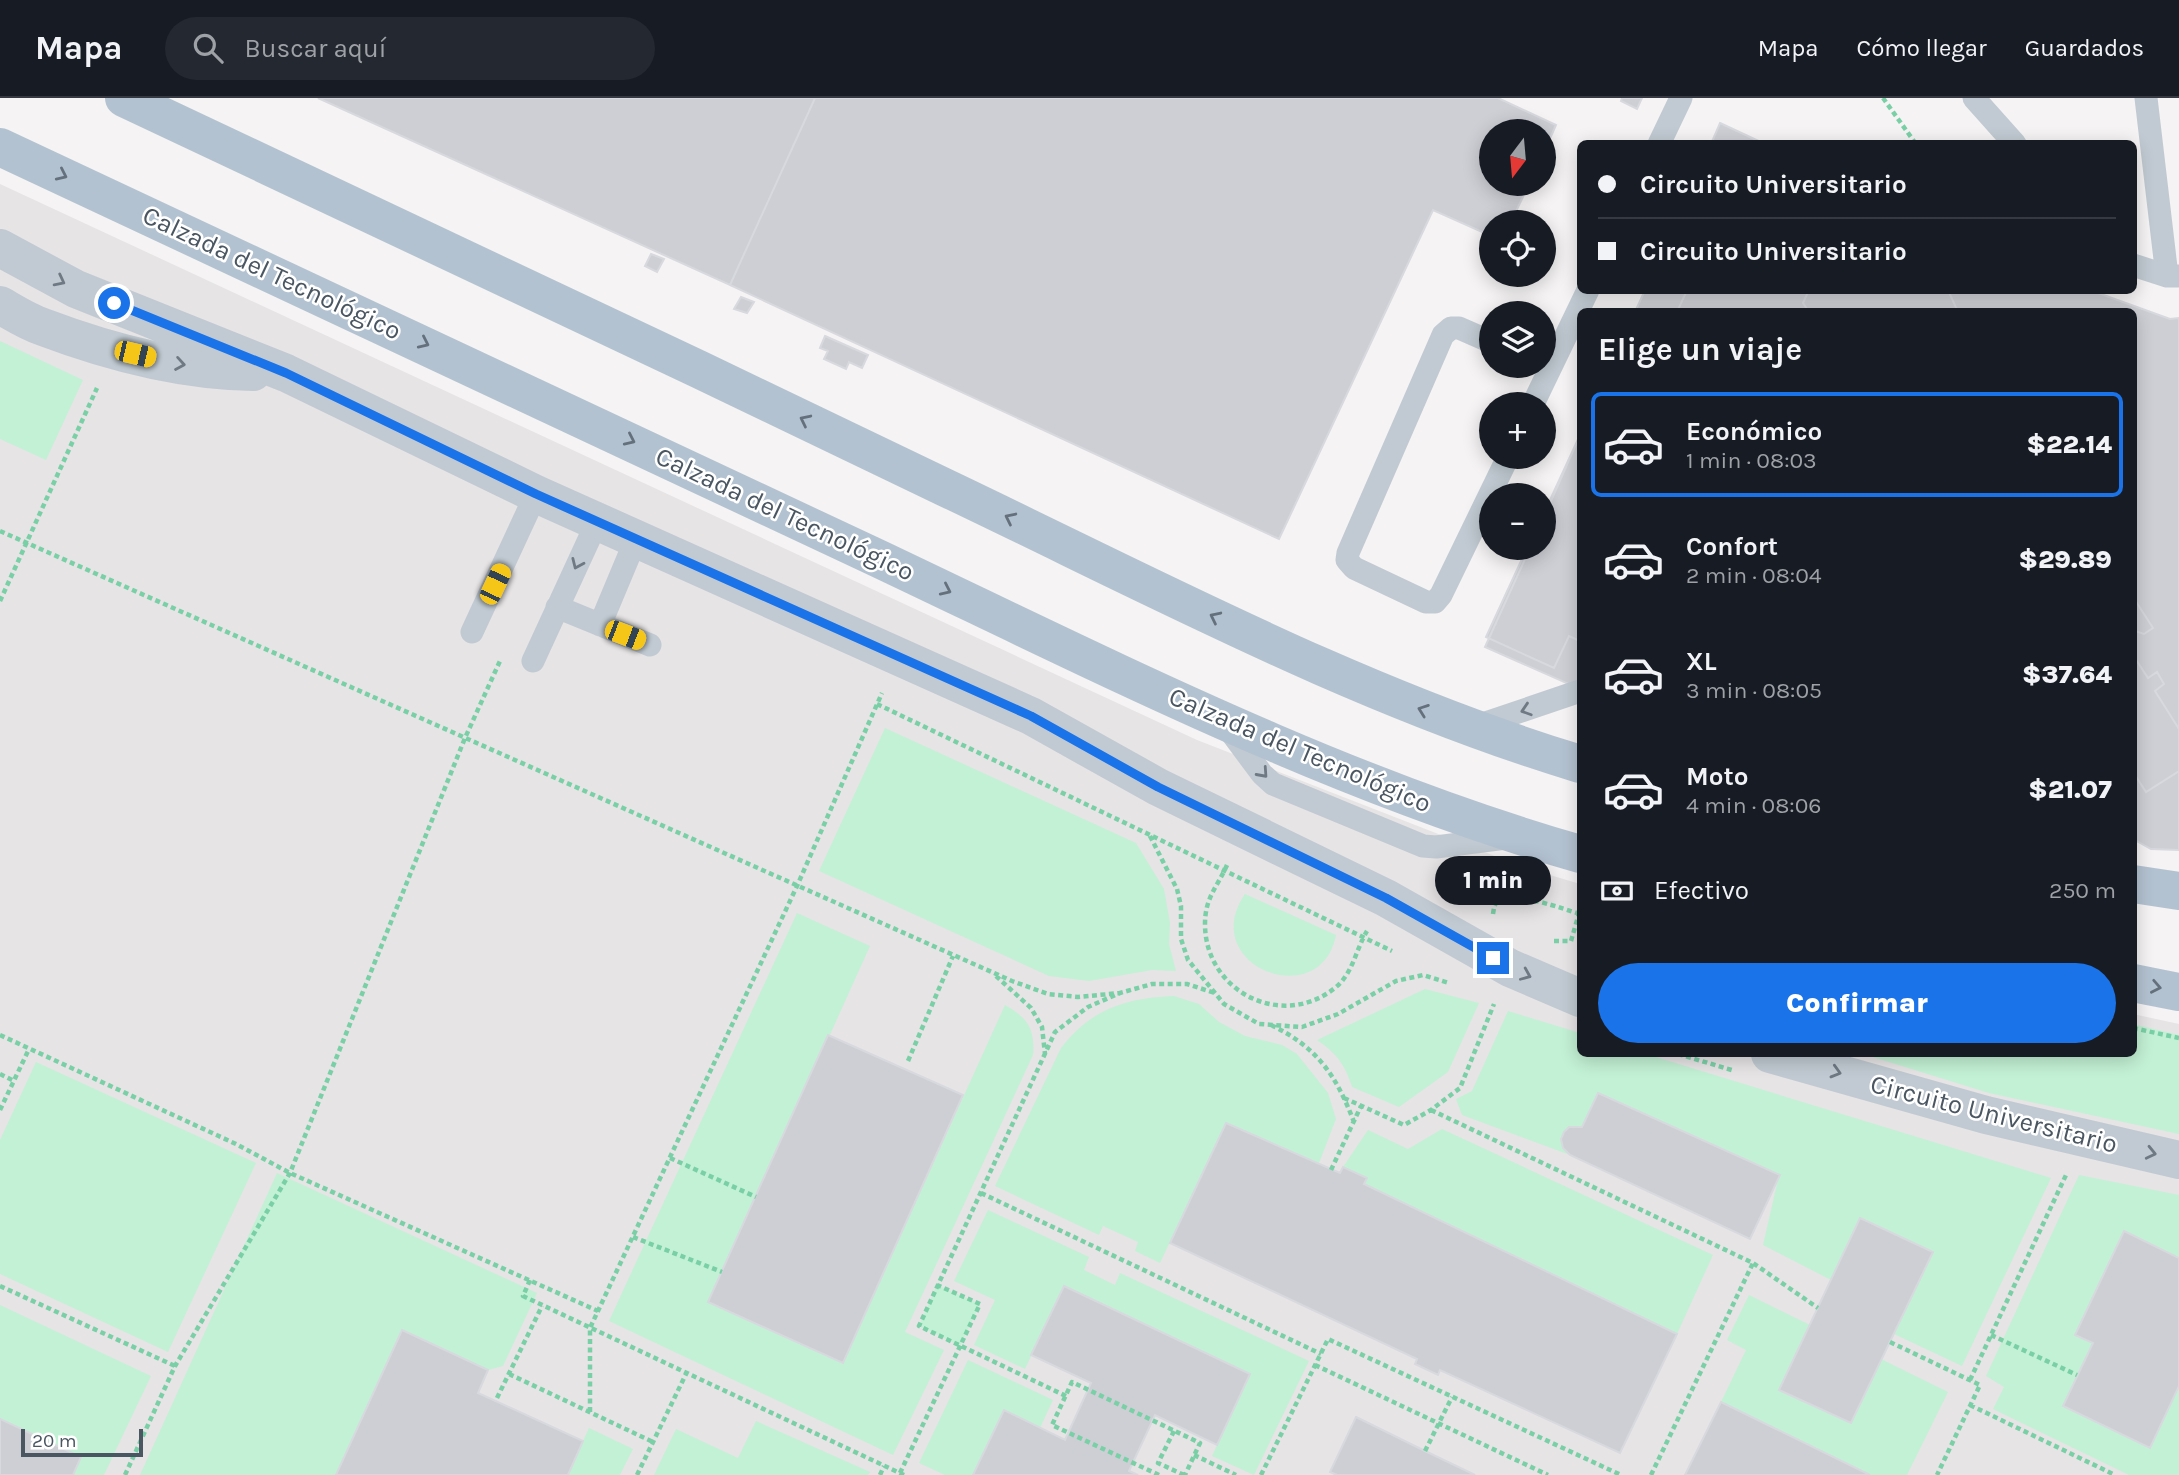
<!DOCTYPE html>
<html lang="es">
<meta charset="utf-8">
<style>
body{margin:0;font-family:Karla,sans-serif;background:#242831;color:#f1f3f6;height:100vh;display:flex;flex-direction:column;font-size:26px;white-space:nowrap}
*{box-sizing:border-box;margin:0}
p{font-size:23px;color:#9ea1a6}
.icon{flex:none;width:38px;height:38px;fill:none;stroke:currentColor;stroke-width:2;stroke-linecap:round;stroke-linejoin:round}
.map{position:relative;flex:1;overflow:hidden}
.sheet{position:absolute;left:1577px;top:210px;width:560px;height:749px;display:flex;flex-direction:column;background:#171b24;border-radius:10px;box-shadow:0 4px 18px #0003}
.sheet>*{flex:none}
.top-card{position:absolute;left:1577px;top:42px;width:560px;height:154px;border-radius:10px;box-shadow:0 4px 18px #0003;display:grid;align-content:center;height:154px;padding:0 21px;background:#171b24}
.needle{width:46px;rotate:196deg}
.tools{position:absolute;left:1479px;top:21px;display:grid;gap:14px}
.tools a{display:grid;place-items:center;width:77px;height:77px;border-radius:50%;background:#171b24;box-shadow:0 4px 18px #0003;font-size:35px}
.scale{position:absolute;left:21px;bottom:18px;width:122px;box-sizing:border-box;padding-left:7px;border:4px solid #4a5661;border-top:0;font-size:19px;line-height:24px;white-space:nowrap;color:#4a5661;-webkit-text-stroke:5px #fff;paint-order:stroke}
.end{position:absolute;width:32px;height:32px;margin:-16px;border:9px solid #1a73e8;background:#fff;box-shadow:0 0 0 4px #fff}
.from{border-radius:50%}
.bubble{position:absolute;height:49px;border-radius:24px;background:#171b24;box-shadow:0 4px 18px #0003;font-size:23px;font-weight:800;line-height:49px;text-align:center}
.car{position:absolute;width:21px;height:42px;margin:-21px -10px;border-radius:9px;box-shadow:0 0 5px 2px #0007;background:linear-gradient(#f5c518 24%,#345 0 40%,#f5c518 0 76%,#345 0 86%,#f5c518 0)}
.top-card b{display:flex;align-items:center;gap:24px;height:66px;font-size:26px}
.top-card b+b{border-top:2px solid #363941}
.top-card i{width:18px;height:18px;background:#f1f3f6}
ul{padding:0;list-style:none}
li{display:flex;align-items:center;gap:21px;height:105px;margin:0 14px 10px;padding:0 7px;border:4px solid transparent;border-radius:10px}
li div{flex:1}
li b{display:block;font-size:26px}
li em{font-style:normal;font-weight:800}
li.current{border-color:#1a73e8}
li>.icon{width:63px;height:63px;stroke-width:1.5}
h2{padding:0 21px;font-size:32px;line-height:84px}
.pay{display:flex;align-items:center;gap:18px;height:77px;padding:0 21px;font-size:26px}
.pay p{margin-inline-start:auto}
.primary-button{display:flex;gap:14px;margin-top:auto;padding:14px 21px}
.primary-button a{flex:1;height:80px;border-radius:42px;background:#1a73e8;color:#fff;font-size:28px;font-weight:800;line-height:80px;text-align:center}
header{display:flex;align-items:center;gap:42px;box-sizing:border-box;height:98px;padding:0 35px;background:#171b24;border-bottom:2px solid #363941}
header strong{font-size:33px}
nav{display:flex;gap:38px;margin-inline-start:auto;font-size:24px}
.search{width:490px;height:63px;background:#242831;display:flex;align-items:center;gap:18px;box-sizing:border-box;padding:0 24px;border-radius:38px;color:#9ea1a6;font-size:26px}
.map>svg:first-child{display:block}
</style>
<header>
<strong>Mapa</strong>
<div class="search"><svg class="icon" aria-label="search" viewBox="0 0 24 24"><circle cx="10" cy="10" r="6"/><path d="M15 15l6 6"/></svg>Buscar aquí</div>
<nav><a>Mapa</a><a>Cómo llegar</a><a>Guardados</a></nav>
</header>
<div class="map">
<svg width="2179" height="1377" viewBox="0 0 2179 1377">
<rect width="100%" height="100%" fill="#f5f3f3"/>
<path fill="#e6e4e5" d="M0,86L1197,642L1523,769L1580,786V956H2133V916L2179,926V1377H0Z"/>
<path fill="#c3f1d5" d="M0,243L83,282L46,362L0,341Z
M885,630L1136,745L1164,791L1170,825L1169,846L1176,873L1152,872L1089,883L1049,878L819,773Z
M1245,796L1336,837C1321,916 1196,868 1245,796Z
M797,815L870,848L709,1205L843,1264L1005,907C1028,920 1035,931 1033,957L905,1234L944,1252L893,1357L609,1223Z
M1425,891L1479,905L1448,974L1399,1009L1352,989C1345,966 1336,955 1317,942Z
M1174,898L1199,906L1219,924L1245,938L1282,947L1297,956L1328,995L1336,1021L1319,1065L1226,1025L1160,1165L1135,1153L1138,1144L1103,1128L1099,1137L995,1088L1061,950C1091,911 1126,900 1174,898Z
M1508,913L1580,935V956H1646L2051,1080L1962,1268L1894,1236L1932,1154L1861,1120L1831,1182L1763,1147L1779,1077L1599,995L1582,1029H1569C1558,1039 1560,1048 1570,1057L1462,1017L1456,1001L1472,993Z
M2133,926L2179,937V1036L1989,995L1863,956H2133Z
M36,964L256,1065L168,1254L0,1176V1042Z
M1442,1031L1713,1157L1677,1236L1364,1086L1366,1080L1343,1069L1368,1032L1408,1051Z
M277,1075L537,1195L503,1268L488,1272L478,1295L583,1343L589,1330L633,1351L620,1377H140Z
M2079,1077L2179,1097V1377H2129L1993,1311L2004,1289L1986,1278Z
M988,1112L1089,1159L1084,1172L1115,1187L1120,1175L1309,1263L1254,1377L1212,1358L1250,1276L1064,1188L1025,1271L974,1247L995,1202L954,1183Z
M937,1187L980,1206L960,1248L919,1228Z
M1749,1197L1810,1227L1779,1292L1850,1325L1881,1261L1948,1294L1907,1377H1870L1721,1304L1746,1252L1727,1242Z
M0,1207L151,1278L104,1377H73L81,1359L0,1321Z
M968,1262L1053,1302L1040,1330L1004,1313L973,1377H945L919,1365Z
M756,1323L870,1374L868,1377H654L676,1331L738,1360Z"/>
<path fill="#cdcfd5" stroke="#d7d9de" stroke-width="2" d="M318,0H815L730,187Z
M815,0H1498L1556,27L1544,54V33H1491V86H1529L1511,124H1491V138L1433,112L1279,441L730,187Z
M1622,0H1642L1637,11L1621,3Z
M1720,25L1765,46H1711Z
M651,156L664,161L657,174L645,168Z
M1645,192H2090L2170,221L2179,220V752L2151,751L2133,741V214H1635Z
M1687,192H1809L1803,205L1809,214H1677Z
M1809,192H1948L1958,214H1809L1803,205Z
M741,199L754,204L747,215L734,211Z
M825,238L868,257L862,270L849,264L846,271L824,261L828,253L820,250Z
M1580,337V543L1569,538L1554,570L1486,539L1527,450H1544V415Z
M1580,337V591L1485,549L1530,450H1544V419Z
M2133,499L2153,530L2144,536L2135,533L2133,535Z
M2133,557L2148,580L2157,574L2164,586L2155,593L2179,631V673L2146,694L2135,677L2133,678Z
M828,937L963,997L843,1265L708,1204Z
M1598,995L1780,1077L1750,1141L1570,1057L1563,1050L1561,1041L1564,1034L1569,1029H1582Z
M1226,1025L1340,1075L1343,1069L1367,1080L1364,1086L1677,1236L1620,1355L1440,1272L1438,1277L1415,1266L1417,1261L1170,1145Z
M1860,1120L1933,1154L1851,1325L1779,1292Z
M2124,1133L2179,1160V1288L2150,1350L2063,1308L2093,1245L2075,1237Z
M1064,1188L1250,1276L1217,1347L1155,1317L1129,1373L1138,1377H973L1004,1312L1065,1342L1091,1285L1031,1257Z
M402,1232L488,1272L478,1295L583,1343L568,1377H336Z
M1721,1304L1774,1330L1870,1377H1685Z
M1356,1319L1425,1353L1475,1377H1337L1330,1374Z
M0,1321L81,1359L73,1377H0Z"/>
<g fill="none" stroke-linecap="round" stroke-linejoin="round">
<path stroke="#7ad0a6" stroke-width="4.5" stroke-dasharray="5 3.5" stroke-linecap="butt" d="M1883,0L1916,46
M0,433L1012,883L1048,896L1078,899L1120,895
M0,503L97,290
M877,606L1392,853
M1150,738L1177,791L1181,808V841L1188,862L1224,906L1259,926L1302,929L1338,916L1396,883L1423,877L1449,885
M1227,767C1218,788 1205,799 1205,826C1205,894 1283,933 1336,889C1353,875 1356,851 1367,833
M1493,816C1494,810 1494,805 1500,802C1514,793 1564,811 1580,816
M1554,843H1571
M996,878L1031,910L1042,929L1045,956
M1271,927C1317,949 1336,977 1354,1024
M2133,930L2179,940
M0,937L236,1046L290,1075L598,1213
M1678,956L1735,973
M908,963L953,858
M0,976L14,983
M1344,1000L1404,1027L1431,1012L1460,990L1494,906
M0,1012L29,951
M1431,1012L1753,1165L1818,1210
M670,1060L756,1099
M1331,1072L1361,1008
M981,1095L1321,1256
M633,1139L722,1174
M530,1182L523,1198L904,1377
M0,1188L175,1268
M1991,1237L2077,1277
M1890,1244L1980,1287L1937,1377
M1315,1267L1548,1377
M509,1276L653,1344
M1970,1282L2066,1077
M1066,1298L919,1228L1055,934L1088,909L1120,895L1152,886H1187L1215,895
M497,1300L542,1208
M1970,1307L2115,1377
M590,1314V1230L797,788L882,595
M1174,1333L1158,1365L1184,1377
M1425,1353L1452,1299
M1194,1357L1236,1377
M900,1375L980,1206L937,1187
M125,1377L175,1268L290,1075L465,640L500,563
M637,1377L686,1276
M880,1377L884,1368
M1159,1377L1052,1327L1072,1284L1200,1345L1185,1377
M1261,1377L1328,1241L1621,1377
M1651,1377L1753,1165"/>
<path stroke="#c1cad2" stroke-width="23" d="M1974,0L2015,46
M2146,0L2167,178
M1659,46L1681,0
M2133,167L2167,178H2179
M1491,244L1459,230H1451L1443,237L1348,455L1347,462L1354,470L1426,504H1435L1441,497L1508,359
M1533,306L1588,192
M557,509L650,547
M600,527L636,441
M472,534L536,396
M533,563L597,424
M1227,629L1262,676L1273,686L1423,748L1436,749L1506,740
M1474,629L1580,593"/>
<path stroke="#c1cad2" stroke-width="38" d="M0,150L76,191L286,275L536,396L1031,618L1158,689L1386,800L1510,870L1580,900
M0,207C14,215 28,224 43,229C109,254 183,273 253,274
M1770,956L1986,1017L2179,1062"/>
<path stroke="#b3c2d1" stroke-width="38" d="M124,0C399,129 673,258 946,390C1154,489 1359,599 1580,666
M0,49C292,184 584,320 875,459C1105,568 1335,686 1580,756
M2133,786L2179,793
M2133,885L2179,894"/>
<path stroke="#7ad0a6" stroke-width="4.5" stroke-dasharray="5 3.5" stroke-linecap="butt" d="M1571,843L1580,812"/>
</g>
<defs><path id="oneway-chevron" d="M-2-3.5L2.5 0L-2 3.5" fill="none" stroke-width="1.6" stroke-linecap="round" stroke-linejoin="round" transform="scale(1.75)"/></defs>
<g stroke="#64717d">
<use href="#oneway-chevron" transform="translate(62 77) rotate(25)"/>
<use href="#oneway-chevron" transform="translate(424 245) rotate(25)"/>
<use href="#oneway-chevron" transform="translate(805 322) rotate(-154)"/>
<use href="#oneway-chevron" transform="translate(630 342) rotate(25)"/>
<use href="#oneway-chevron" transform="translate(1010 420) rotate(-154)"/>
<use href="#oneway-chevron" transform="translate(946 492) rotate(25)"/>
<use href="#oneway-chevron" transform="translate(1215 519) rotate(-154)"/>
<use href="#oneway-chevron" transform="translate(1423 612) rotate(-160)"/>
<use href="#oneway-chevron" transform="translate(2156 889) rotate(11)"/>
</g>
<g stroke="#6e7983">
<use href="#oneway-chevron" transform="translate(60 183) rotate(27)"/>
<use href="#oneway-chevron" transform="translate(180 266) rotate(10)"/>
<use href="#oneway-chevron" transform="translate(577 466) rotate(114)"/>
<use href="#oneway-chevron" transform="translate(1526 612) rotate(162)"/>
<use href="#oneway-chevron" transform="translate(1263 675) rotate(48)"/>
<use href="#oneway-chevron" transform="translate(1526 877) rotate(23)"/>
<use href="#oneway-chevron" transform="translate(1836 974) rotate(16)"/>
<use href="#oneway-chevron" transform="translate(2151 1055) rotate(13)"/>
</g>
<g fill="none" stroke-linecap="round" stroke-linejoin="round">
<path stroke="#1a73e8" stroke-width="9" d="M114,205L286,275L536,396L1031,618L1158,689L1386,800L1493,860"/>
</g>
<g text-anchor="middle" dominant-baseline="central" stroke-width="5" stroke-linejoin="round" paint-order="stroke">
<g font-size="26" fill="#4a5661" stroke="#fff">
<text transform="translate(272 175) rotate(25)">Calzada del Tecnológico</text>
<text transform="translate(785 416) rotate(25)">Calzada del Tecnológico</text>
<text transform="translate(1300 652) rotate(23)">Calzada del Tecnológico</text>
<text transform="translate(1994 1016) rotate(14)">Circuito Universitario</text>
</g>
</g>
</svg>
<div class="tools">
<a><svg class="needle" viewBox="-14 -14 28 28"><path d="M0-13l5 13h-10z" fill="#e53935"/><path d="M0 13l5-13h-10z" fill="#9ea1a6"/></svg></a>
<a><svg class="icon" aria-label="locate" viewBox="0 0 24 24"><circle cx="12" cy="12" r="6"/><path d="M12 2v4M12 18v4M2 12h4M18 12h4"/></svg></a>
<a><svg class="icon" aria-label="layers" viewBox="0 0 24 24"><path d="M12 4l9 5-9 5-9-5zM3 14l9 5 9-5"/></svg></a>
<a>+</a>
<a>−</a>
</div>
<div class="scale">20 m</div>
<i class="end from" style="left:114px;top:205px"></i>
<i class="end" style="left:1493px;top:860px"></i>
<div class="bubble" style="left:1435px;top:758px;width:116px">1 min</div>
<i class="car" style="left:135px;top:256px;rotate:103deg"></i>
<i class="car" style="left:495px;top:486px;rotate:25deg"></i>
<i class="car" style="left:625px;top:537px;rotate:111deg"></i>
<div class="top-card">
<b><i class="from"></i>Circuito Universitario</b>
<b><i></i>Circuito Universitario</b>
</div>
<section class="sheet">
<h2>Elige un viaje</h2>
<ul>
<li class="current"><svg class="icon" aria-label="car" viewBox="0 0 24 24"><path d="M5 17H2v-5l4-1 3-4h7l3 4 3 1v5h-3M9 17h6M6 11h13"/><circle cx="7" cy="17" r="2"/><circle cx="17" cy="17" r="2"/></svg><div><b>Económico</b><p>1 min · 08:03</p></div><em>$22.14</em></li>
<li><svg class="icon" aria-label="car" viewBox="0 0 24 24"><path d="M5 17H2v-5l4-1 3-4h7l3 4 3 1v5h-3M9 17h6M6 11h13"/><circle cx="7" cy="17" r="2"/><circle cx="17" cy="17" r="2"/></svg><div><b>Confort</b><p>2 min · 08:04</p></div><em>$29.89</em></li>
<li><svg class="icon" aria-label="car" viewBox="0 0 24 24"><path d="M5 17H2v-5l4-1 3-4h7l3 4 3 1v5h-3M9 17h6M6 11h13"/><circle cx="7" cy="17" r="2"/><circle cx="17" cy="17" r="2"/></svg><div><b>XL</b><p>3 min · 08:05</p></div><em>$37.64</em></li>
<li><svg class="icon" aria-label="car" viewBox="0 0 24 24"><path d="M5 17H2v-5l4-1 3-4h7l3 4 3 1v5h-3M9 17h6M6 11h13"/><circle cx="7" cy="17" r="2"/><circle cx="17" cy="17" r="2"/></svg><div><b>Moto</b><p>4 min · 08:06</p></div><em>$21.07</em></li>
</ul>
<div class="pay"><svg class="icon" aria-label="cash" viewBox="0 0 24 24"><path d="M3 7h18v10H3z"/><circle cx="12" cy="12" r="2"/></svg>Efectivo<p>250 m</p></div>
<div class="primary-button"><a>Confirmar</a></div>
</section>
</div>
